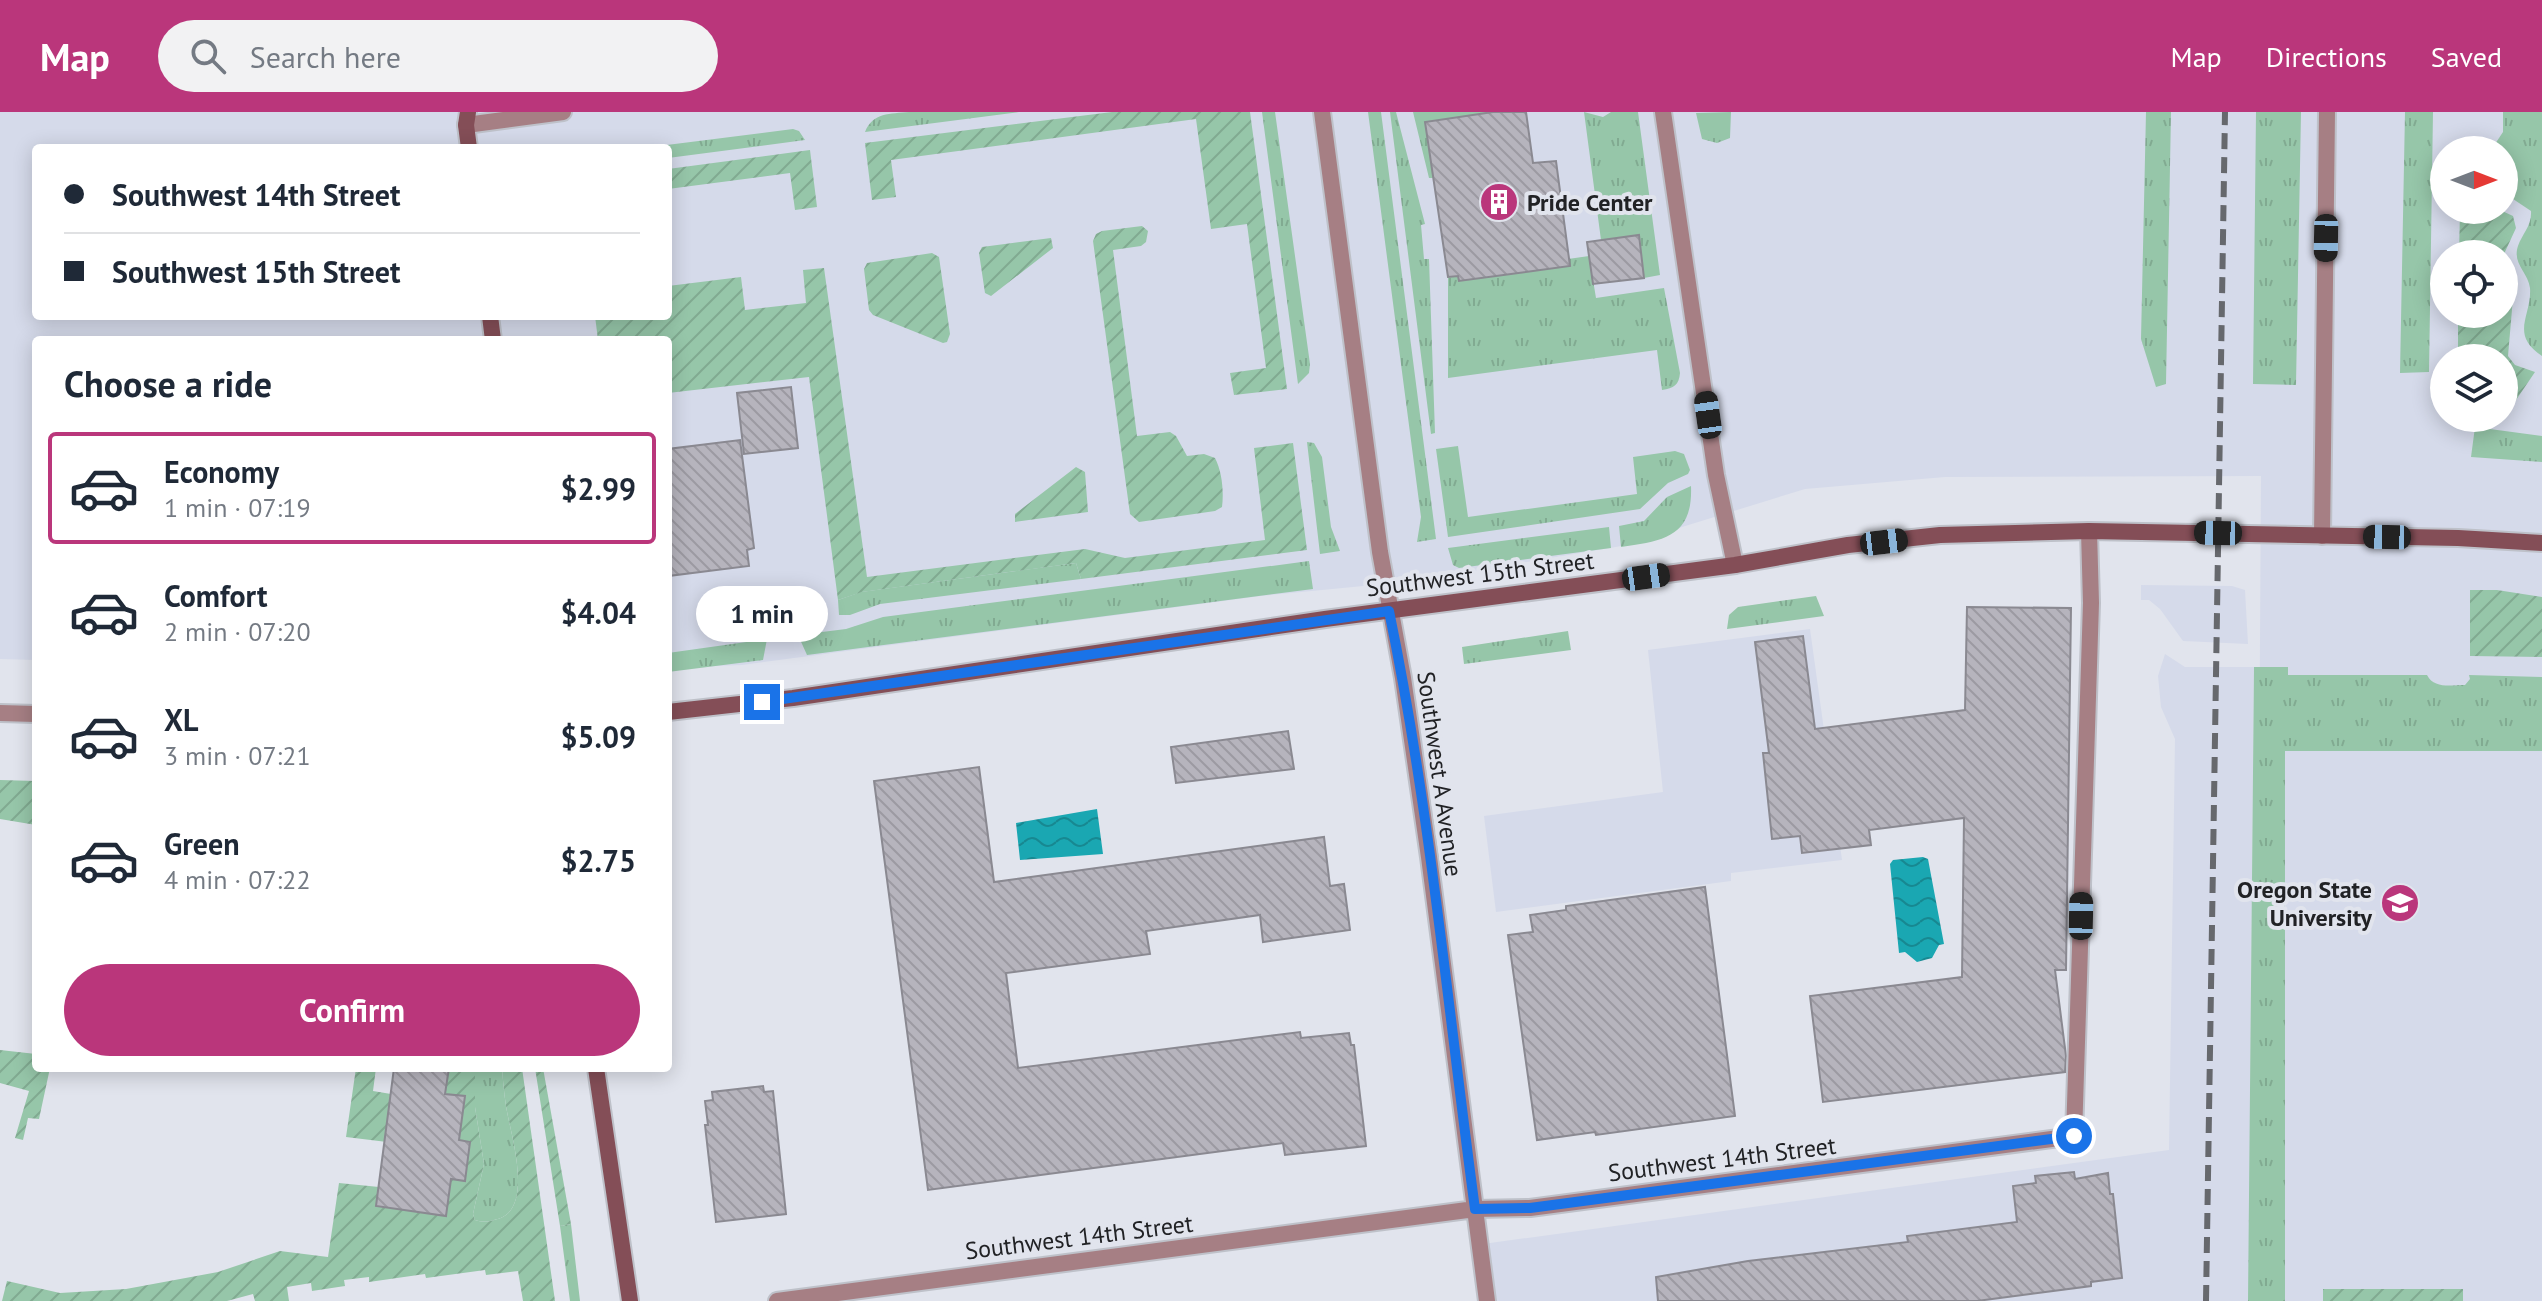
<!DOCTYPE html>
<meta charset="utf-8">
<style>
body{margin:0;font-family:"PT Sans",sans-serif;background:#f2f2f3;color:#1f2937;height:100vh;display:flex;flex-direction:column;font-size:30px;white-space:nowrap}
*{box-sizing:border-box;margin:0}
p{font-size:26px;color:#747a83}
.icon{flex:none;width:44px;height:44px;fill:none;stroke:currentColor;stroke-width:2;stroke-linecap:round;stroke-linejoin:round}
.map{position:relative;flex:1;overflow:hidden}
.details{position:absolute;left:32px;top:224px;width:640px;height:736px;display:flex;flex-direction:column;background:#fff;border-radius:8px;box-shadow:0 4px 20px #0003}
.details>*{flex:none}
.top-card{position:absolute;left:32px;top:32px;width:640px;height:176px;border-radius:8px;box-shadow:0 4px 20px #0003;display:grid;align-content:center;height:176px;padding:0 32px;background:#fff}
.needle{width:52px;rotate:90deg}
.controls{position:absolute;left:2430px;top:24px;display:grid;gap:16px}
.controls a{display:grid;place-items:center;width:88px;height:88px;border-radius:50%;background:#fff;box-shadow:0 4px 20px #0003;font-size:40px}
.end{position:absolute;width:36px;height:36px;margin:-18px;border:10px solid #1a73e8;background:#fff;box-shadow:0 0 0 4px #fff}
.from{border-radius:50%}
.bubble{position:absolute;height:56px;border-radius:28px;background:#fff;box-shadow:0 4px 20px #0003;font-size:26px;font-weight:700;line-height:56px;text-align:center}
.car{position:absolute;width:24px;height:48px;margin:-24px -12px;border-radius:10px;box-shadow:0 0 6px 2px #0007;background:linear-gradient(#222 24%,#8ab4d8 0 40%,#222 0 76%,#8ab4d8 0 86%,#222 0)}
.top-card b{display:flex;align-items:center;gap:28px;height:76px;font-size:30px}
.top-card b+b{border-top:2px solid #e0e1e3}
.top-card i{width:20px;height:20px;background:#1f2937}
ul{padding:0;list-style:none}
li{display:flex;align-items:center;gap:24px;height:112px;margin:0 16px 12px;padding:0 16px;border:4px solid transparent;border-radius:8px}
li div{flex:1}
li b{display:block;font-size:30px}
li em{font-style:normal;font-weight:700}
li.on{border-color:#ba367b}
li>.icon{width:72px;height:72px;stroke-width:1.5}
h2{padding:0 32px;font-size:36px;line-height:96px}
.cta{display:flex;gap:16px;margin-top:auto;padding:16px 32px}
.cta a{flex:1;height:92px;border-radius:48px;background:#ba367b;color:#fff;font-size:32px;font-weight:700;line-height:92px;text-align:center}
header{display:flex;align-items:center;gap:48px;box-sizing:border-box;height:112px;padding:0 40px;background:#ba367b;color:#fff}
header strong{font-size:38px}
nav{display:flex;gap:44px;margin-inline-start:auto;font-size:28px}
.search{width:560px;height:72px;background:#f2f2f3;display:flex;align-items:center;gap:20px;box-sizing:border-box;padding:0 28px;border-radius:44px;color:#747a83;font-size:30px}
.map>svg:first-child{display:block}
</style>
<header>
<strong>Map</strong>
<div class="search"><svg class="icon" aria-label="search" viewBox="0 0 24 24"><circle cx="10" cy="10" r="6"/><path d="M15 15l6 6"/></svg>Search here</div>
<nav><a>Map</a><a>Directions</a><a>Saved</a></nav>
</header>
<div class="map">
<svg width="2542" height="1189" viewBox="0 0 2542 1189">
<defs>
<pattern id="grass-tufts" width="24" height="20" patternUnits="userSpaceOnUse" patternTransform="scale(2)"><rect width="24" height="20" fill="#96c6a9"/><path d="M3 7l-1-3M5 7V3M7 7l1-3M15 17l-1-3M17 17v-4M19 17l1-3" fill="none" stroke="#81aa91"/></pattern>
<pattern id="garden-furrows" width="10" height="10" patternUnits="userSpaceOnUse" patternTransform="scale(2)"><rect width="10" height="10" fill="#96c6a9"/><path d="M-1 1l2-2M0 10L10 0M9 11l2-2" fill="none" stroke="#81aa91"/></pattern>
<pattern id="water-waves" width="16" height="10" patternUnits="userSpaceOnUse" patternTransform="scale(2)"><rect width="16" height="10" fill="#1aa7b2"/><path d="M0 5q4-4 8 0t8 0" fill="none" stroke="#178891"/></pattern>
<pattern id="building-back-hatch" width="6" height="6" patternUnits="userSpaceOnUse" patternTransform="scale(2)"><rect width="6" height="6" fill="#b6b4bd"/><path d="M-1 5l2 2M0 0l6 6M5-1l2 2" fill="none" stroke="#9c9aa2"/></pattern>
</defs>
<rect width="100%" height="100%" fill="#e1e4ed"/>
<path fill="#d5daea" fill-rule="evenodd" d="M0,0H2542V1189H1492L1483,1132L2169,1038L2175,627L2161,595L2158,564L2165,542L2185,555H2254L2250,1026H2257L2261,364L1945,365L1805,377L1682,415L1651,429L1415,469L1261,484L742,553L668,556V228H36V548L0,547ZM36,36H668V204H36ZM2444,38H2504V98H2444ZM2444,142H2504V202H2444ZM2444,246H2504V306H2444Z
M2141,473L2232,474L2245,478L2248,532L2183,529L2160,497L2149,488H2141Z
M1810,517L1842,748L1731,761V769L1496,800L1484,704L1663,680L1648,538Z"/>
<path fill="url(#grass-tufts)" d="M909,0H1019L865,20C873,0 890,2 909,0Z
M1262,0H1275L1310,252L1309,261L1298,272Z
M1368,0H1381L1436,427L1417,430L1421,405Z
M1390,0H1396L1425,112L1421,113L1424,147H1429L1435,321L1431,322Z
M1413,0H1493L1426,10L1433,66H1429Z
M1584,0L1603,5L1611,0H1638L1660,163L1644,166L1638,123L1601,128Z
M1731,0L1730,26L1717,31L1702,27L1696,1Z
M2146,0H2171L2166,272L2156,275L2141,227Z
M2256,0H2301L2296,273L2253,272Z
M2405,0H2433L2429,260L2400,261Z
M2503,0H2542V244C2509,222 2532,204 2530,176C2528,160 2512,152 2518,134C2522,122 2532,114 2531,99L2504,81V38H2491L2503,20Z
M793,17L799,19L805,28L668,46V36H643Z
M1589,144L1596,186L1664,176L1680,261C1679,273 1674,276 1662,278L1657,238L1448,266V165L1458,164L1459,169L1540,158V151Z
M2475,315L2542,324V350L2471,345Z
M1307,330L1314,331L1322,345L1331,415L1340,439L1320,442Z
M1458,334L1468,405L1637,382L1633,345L1675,339L1684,342L1690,358L1688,362L1668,371L1640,397L1448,425L1436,337Z
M1691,374C1693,424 1665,429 1621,435L1619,414L1644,409L1667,385Z
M1609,415L1611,436L1459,456L1453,453L1448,436Z
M1309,449L1313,477L807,543L798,523L846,517L883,505Z
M1076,451L1081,467L880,492L850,503H839L838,488L861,480Z
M1816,484L1824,504L1727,517L1729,503L1738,495Z
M1568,519L1571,538L1464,552L1462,535Z
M767,527L763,548L668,560V541Z
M2254,555H2288V563H2427C2434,577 2451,573 2465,573L2470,567L2469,563L2542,565V639H2285V1189H2248Z
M475,956H502C503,969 504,981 506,994C510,1021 537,1101 494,1108C487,1110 482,1110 475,1108L473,1102L484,1052L475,995Z
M571,1112L580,1189H570L560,1114Z"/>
<path fill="url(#garden-furrows)" d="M1112,0H1250L1287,277L1234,283L1230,261L1266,256L1247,112L1211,117L1196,7L891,48L896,85L872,88L865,31Z
M810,38L817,95L795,98L790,61L668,77V57Z
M2460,98H2500L2513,104L2516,116L2504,142H2459Z
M1142,114L1148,119L1146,130L1141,134L1113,138L1137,324L1170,320L1176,324L1187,344L1204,342L1215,346C1222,359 1224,380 1222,395L1215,399L1139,410L1130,402L1093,129L1096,122L1102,119Z
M1051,126L1053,136L991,184L985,181L979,141L982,135Z
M932,141L939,145L950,222L947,230L943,231L873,203L869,198L864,157L867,151Z
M824,156L867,465L1085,437L1125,446L1265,428L1254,336L1293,331L1307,438L1081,467L1076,451L862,480L838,488L809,265L668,281V228H598L595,204H668V174L741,165L745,198L806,191L803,158Z
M2504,168L2513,186L2508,244L2515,253L2535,260L2514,291L2504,287V246H2458V202H2504Z
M1076,355L1085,360L1088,400L1015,410V402Z
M2470,478H2497L2542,485V545L2470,544Z
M0,668L36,669V713L0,707Z
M0,938L36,942V956H50L39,1007L28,1006L23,1028L15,1026L29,979L0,971Z
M356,956H376L373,979L391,982L387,1030L346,1025Z
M449,956H475V995L484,1052L473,1102L475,1108C482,1110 487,1110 494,1108C537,1101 510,1021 506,994C504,981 503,969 502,956H522L555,1189H523L518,1159L486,1163L485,1158L426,1166L425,1162L369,1170V1165L344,1168L345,1174L312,1179L311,1171L287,1175L289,1189H255L253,1182L227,1189H2L7,1169L60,1181L126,1177L218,1160L280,1139L328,1145L339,1071L379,1075L377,1094L446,1103L451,1067L465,1068L470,1031L459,1028L465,984L445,982Z
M535,956H543L571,1112L560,1114Z
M2323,1177H2463V1189H2323Z"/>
<path fill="url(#water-waves)" d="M1097,697L1103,742L1020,748L1016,711Z
M1923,745L1928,747L1944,832L1939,833L1932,846L1917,850L1905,840L1899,841L1890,752L1893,748Z"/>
<path fill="url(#building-back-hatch)" stroke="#8a8991" stroke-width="2" d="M1493,0H1526L1533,51L1556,49L1570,154L1459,169L1458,164L1448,165L1425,10Z
M1639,123L1644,166L1593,172L1587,130Z
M791,275L798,336L744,342L737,281Z
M740,328L754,436L747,438L749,454L668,464V337Z
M1967,495L2071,496L2066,858H2055L2066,944L2065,960L1823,990L1810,884L1962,865L1964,706L1869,718L1871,733L1802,741L1800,724L1772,727L1763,641H1769L1755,530L1803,524L1815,617L1965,598Z
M1288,619L1294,657L1176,671L1171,635Z
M979,655L994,770L1324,725L1330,774L1344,772L1350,818L1263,830L1260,803L1146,819L1150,842L1006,861L1018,956L1300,920L1301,926L1349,921L1351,933H1354L1366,1034L1285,1043L1283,1031L928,1078L874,669Z
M1705,775L1735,1004L1596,1023L1595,1020L1537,1028L1508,823L1533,820L1530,803L1566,798V794Z
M394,956H449L445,982L465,984L459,1028L470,1030L465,1069L451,1067L446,1104L376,1094Z
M763,974L764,980L773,979L786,1102L716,1110L705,1013H708L705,989L713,988L712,980Z
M2074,1060L2075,1067L2108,1061L2110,1082H2113L2122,1166L2091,1170V1174L1977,1189H1658L1656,1165L1748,1149L1908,1130L1907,1124L2017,1110L2013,1074L2036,1071L2035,1064Z"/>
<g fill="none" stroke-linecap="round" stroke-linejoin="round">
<defs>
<path id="service" d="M1663,0L1716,363L1735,453
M1475,1097L1530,1096L2074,1024L2091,491L2089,419"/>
<path id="minor" d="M1322,0L1380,440L1403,566L1429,745L1487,1189
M466,13L563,0
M777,1189L1475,1097"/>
<path id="tertiary" d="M2322,424L2327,0
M0,601L36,602"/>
<path id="secondary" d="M468,0L466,13L469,36
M490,204L493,228
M668,600L793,586L1325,507L1735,453L1848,433L1940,423L2089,419L2458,426L2542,431
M596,956L630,1189"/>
</defs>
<use href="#service" stroke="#bec1c9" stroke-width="20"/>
<use href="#minor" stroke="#bec1c9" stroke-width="20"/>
<use href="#tertiary" stroke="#bec1c9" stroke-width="20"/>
<use href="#secondary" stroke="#bec1c9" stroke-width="20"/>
<use href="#service" stroke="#a67f84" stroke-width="16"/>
<use href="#minor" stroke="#a67f84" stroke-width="16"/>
<use href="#tertiary" stroke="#a67f84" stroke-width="16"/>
<use href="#secondary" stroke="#844e57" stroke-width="16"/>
<path stroke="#66686d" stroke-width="6" stroke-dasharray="16 8" stroke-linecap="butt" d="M2206,1189L2225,0"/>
</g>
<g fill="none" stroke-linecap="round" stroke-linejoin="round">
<path stroke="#1a73e8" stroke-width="10" d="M762,590L1389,499C1430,696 1448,898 1475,1097L1530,1096L2074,1024"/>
</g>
<defs>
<symbol id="building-disc" viewBox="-11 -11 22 22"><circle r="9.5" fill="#ba367b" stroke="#e1e4ed"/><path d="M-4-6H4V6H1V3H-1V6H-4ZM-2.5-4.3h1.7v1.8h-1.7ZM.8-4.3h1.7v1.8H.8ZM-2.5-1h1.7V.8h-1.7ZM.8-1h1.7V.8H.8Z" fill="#fff"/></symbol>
<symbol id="university-disc" viewBox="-11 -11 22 22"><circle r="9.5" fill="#ba367b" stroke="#e1e4ed"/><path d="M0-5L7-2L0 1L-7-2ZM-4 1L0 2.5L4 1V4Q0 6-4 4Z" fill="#fff"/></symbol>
</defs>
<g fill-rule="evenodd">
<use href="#building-disc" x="1477" y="68" width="44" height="44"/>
<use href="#university-disc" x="2378" y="769" width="44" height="44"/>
</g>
<g text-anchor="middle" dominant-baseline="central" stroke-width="8" stroke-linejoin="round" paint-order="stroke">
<g font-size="24" font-weight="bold" fill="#212225" stroke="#e1e4ed" text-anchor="start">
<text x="1527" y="90">Pride Center</text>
<text x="2372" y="777" text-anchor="end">Oregon State<tspan x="2372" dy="28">University</tspan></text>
</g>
<g font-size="24" fill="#212225" stroke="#e1e4ed">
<text transform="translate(1480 462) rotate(-7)">Southwest 15th Street</text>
<text transform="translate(1440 662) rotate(82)">Southwest A Avenue</text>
<text transform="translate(1722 1047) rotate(-7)">Southwest 14th Street</text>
<text transform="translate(1079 1125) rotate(-7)">Southwest 14th Street</text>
</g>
</g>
</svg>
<div class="controls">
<a><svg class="needle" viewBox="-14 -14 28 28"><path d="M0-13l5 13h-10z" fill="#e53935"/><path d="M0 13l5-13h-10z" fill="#747a83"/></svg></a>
<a><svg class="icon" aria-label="locate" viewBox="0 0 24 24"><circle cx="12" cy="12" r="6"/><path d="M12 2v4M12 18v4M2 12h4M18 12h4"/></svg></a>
<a><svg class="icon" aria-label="layers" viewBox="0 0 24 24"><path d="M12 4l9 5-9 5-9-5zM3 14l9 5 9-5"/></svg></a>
</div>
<i class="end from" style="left:2074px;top:1024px"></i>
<i class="end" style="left:762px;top:590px"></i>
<div class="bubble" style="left:696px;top:474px;width:132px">1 min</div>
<i class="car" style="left:2326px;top:126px;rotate:181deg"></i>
<i class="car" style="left:1708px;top:303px;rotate:352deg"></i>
<i class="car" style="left:2218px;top:421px;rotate:271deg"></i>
<i class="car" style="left:2387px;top:425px;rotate:271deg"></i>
<i class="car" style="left:1884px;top:430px;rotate:83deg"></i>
<i class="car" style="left:1646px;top:465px;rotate:82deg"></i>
<i class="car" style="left:2081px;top:804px;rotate:1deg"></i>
<div class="top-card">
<b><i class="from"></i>Southwest 14th Street</b>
<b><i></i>Southwest 15th Street</b>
</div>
<section class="details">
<h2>Choose a ride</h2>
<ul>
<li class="on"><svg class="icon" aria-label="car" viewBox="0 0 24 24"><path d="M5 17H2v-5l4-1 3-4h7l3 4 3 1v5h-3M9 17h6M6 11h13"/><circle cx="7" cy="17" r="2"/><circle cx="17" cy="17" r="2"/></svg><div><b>Economy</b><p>1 min · 07:19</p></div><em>$2.99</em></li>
<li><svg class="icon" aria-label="car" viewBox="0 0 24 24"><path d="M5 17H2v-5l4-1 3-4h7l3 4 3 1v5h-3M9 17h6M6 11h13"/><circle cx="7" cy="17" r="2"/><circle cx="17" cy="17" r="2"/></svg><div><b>Comfort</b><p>2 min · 07:20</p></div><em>$4.04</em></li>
<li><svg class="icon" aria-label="car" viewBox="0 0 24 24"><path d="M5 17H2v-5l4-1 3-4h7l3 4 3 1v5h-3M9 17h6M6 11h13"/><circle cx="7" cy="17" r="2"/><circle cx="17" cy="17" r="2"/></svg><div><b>XL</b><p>3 min · 07:21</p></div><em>$5.09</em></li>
<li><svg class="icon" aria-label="car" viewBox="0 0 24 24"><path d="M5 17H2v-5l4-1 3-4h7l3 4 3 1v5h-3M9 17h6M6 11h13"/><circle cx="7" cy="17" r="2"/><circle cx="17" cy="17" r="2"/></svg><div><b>Green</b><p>4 min · 07:22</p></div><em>$2.75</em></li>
</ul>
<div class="cta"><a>Confirm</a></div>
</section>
</div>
